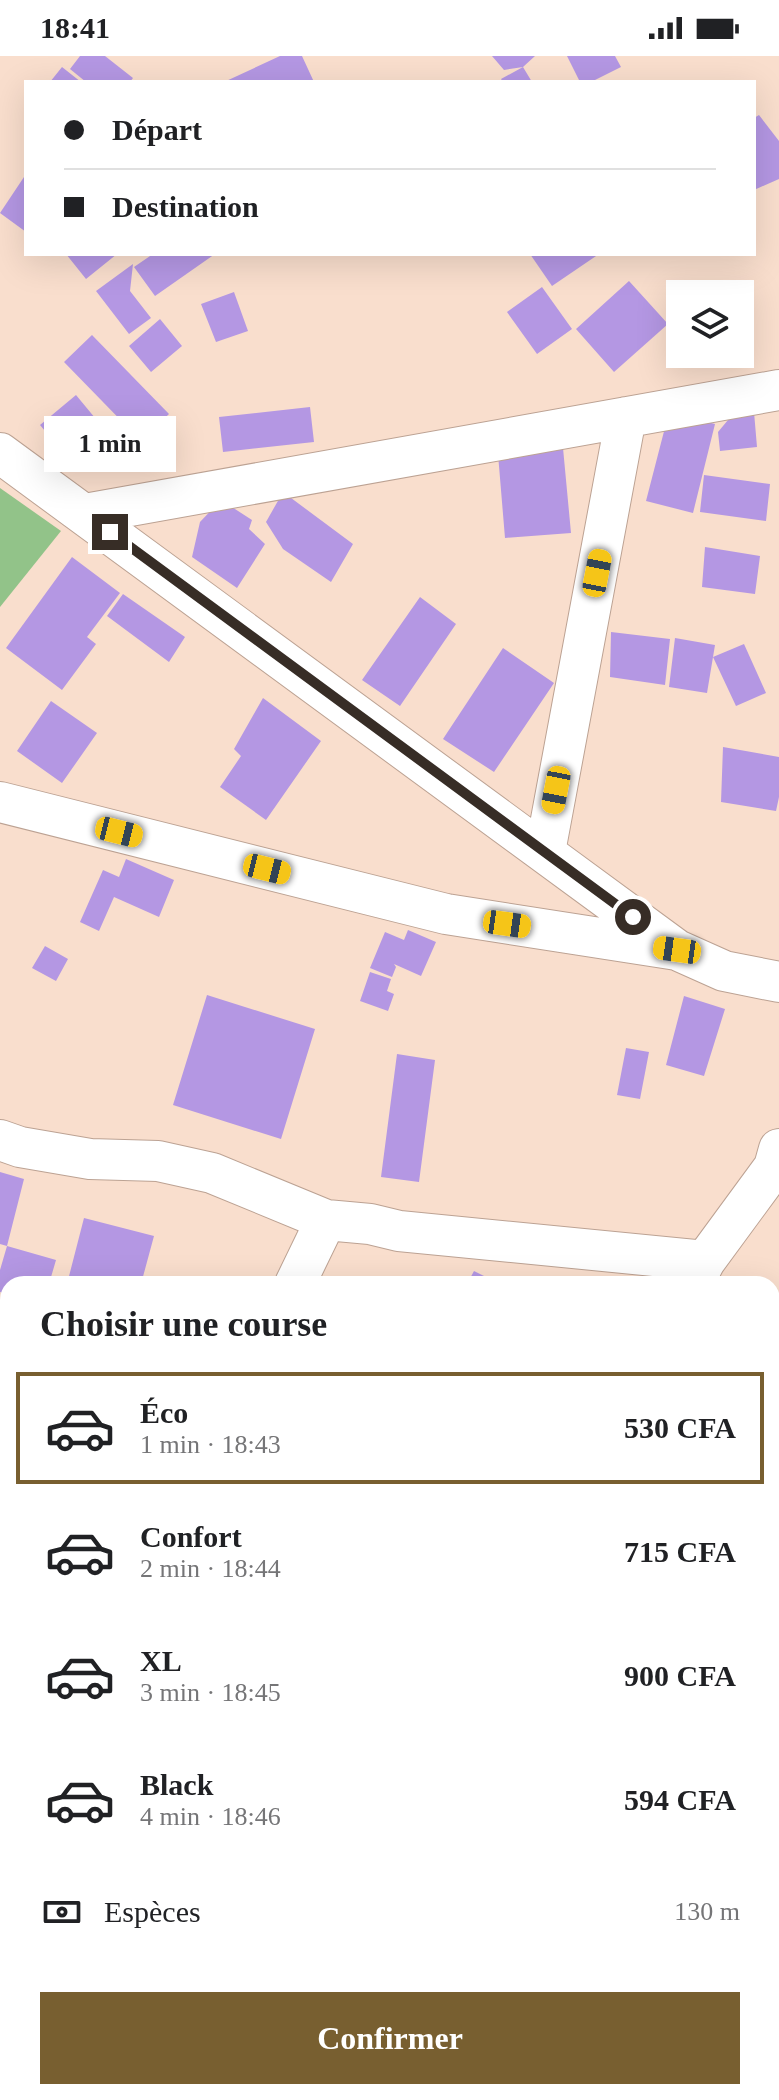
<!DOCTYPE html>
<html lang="fr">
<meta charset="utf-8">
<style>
body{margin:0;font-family:Georgia,serif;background:#f2f2f2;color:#202124;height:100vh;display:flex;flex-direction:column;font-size:30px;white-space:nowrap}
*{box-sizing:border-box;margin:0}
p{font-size:26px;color:#757577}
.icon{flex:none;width:44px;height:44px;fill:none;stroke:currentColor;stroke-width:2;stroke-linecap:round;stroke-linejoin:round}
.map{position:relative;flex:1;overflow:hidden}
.drawer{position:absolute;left:0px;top:1220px;width:780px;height:824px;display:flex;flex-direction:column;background:#fff;border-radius:24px 24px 0 0;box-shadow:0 8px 32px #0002}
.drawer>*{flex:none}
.top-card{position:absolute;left:24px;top:24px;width:732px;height:176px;border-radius:0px;box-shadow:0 8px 32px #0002;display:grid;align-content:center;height:176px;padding:0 40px;background:#fff}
.controls{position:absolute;left:666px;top:224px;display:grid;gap:16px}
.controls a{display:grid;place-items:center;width:88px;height:88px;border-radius:0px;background:#fff;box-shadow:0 8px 32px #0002;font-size:40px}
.end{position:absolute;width:36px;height:36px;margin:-18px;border:10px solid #372d26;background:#fff;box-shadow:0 0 0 4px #fff}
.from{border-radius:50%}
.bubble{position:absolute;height:56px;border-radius:0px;background:#fff;box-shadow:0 8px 32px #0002;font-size:26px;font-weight:700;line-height:56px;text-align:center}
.car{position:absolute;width:24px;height:48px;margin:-24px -12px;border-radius:10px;box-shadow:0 0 6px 2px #0007;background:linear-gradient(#f5c518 24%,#345 0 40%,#f5c518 0 76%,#345 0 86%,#f5c518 0)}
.top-card b{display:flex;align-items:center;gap:28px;height:76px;font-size:30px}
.top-card b+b{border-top:2px solid #e0e0e0}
.top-card i{width:20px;height:20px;background:#202124}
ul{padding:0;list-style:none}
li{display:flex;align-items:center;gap:24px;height:112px;margin:0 16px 12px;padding:0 24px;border:4px solid transparent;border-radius:0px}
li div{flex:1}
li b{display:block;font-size:30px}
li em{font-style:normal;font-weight:700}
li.active{border-color:#785f30}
li>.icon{width:72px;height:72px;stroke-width:1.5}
h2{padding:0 40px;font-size:36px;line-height:96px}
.pay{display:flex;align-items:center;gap:20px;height:88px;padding:0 40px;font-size:30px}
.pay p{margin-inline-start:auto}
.cta{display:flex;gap:16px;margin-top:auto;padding:16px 40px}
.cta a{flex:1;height:92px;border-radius:0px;background:#785f30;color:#fff;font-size:32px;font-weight:700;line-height:92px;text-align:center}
.status{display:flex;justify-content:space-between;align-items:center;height:56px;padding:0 40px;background:#fff;direction:ltr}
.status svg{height:22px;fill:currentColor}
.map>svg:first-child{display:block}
</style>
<div class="status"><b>18:41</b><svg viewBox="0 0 49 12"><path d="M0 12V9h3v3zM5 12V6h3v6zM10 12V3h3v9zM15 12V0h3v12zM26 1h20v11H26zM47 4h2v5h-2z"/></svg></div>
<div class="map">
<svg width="779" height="2044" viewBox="0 0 779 2044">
<rect width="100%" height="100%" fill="#f9decd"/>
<path fill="#92c389" d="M0,432L61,475L0,551Z"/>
<path fill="#b497e3" d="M80,0H105L133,22L130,26H86L70,13Z
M280,0H302L314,26H224Z
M492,0H535L523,11L532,26H503L501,23L523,11L504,14Z
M567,0H615L621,11L591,26H580Z
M62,11L81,26H50Z
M759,59L779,85V123L754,134V62Z
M26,118V176L0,157Z
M66,198H117L86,223Z
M153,198H215L155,240L134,211Z
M530,198H599L552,230Z
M133,208L130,235L151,262L129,278L96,235Z
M629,225L668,268L614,316L576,273Z
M542,231L572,273L537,298L507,256Z
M234,236L248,275L216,286L201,248Z
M160,263L182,290L151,316L129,290Z
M92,279L169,358L141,385L64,306Z
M76,339L105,374L69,404L40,369Z
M310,351L314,386L223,396L219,361Z
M669,356L715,368L693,457L646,445Z
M754,356L757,391L720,395L718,376L733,358Z
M563,392L571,477L505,482L498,398Z
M704,419L770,428L766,465L700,456Z
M283,436L353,488L331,526L283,493L266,466Z
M221,444L252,464L249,473L265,488L237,532L192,501L200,466Z
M705,491L760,500L755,538L702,531Z
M72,501L120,537L87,581L96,588L62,634L6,592Z
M123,538L185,581L169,606L107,560Z
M420,541L456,568L400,650L362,624Z
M611,576L670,583L665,629L610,621Z
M675,582L715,589L707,637L669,631Z
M744,588L766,637L736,650L713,601Z
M503,592L554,627L494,716L443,683Z
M263,642L321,685L266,764L220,731L241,700L234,693Z
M51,645L97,677L62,727L17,695Z
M723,691L779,701V741L776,755L721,746Z
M126,803L174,824L159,861L114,841L99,875L80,866L103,814L119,821Z
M408,874L436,886L421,920L394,908L396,911L392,921L370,912L385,876L404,884Z
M45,890L68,903L56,925L32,912Z
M370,916L391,923L387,935L394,938L388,955L360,945Z
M207,939L315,973L281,1083L173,1049Z
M684,940L725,953L704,1020L666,1009Z
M626,992L649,996L640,1043L617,1039Z
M397,998L435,1004L419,1126L381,1121Z
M0,1116L24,1123L7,1190L0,1188Z
M84,1162L154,1180L141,1228H67Z
M7,1190L56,1204L49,1228H8V1238L0,1236V1214Z
M474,1215L500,1228H467Z
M0,1465L8,1470V1516L4,1521L0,1519Z
M772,1515L779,1519V1574L772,1570Z
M772,1639L779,1644V1664L772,1676Z
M772,1705L779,1716V1786L772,1775Z
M776,1816L779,1818V1869L772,1879V1821Z
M0,1915L8,1920V2036H38L33,2044H5L0,2041Z
M46,2036H74L88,2044H42Z
M194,2036H204L218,2044H190Z
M298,2036H338L336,2044H295Z
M429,2036H496L494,2044H426Z"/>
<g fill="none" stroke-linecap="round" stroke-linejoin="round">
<defs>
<path id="street" d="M0,397L677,894
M85,458L779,334
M0,746L446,858L677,894L724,915L779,926
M545,796L626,361
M0,1084L20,1091L90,1103L158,1105L212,1117L326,1164L370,1168L399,1175L705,1205
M295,1228L326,1164
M693,1228L705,1205L774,1111L779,1093
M0,1389L8,1390
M0,1808L8,1794
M0,1841H8
M772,1954L779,1937
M772,2017L779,2024
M261,2044L265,2036"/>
</defs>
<use href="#street" stroke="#bca293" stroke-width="42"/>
<use href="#street" stroke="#fff" stroke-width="40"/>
</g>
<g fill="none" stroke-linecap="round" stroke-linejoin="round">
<path stroke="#372d26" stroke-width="10" d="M110,476L633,861"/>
</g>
</svg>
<div class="controls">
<a><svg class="icon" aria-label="layers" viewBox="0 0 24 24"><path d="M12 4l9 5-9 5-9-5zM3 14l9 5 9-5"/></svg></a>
</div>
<i class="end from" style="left:633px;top:861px"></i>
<i class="end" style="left:110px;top:476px"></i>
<div class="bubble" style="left:44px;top:360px;width:132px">1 min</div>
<i class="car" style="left:597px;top:517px;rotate:11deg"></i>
<i class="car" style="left:556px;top:734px;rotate:191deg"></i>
<i class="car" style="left:119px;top:776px;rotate:104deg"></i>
<i class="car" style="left:267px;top:813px;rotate:104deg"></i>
<i class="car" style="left:507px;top:868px;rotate:98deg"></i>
<i class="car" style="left:677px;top:894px;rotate:278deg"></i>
<div class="top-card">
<b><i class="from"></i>Départ</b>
<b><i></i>Destination</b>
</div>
<section class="drawer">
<h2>Choisir une course</h2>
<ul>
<li class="active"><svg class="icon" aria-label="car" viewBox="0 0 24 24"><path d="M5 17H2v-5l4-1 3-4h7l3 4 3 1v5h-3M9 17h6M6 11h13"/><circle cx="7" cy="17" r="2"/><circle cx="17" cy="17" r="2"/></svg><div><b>Éco</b><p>1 min · 18:43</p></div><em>530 CFA</em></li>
<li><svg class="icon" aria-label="car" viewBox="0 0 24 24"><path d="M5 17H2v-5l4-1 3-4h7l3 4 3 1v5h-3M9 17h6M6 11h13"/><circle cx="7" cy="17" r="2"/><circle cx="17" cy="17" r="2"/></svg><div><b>Confort</b><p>2 min · 18:44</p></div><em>715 CFA</em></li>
<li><svg class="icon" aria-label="car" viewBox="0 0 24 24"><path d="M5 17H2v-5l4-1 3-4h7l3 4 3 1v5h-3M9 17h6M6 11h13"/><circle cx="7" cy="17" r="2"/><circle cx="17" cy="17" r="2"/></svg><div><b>XL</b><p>3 min · 18:45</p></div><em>900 CFA</em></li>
<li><svg class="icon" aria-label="car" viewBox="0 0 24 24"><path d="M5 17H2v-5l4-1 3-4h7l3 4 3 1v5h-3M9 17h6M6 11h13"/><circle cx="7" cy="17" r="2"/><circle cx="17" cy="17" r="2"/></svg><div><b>Black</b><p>4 min · 18:46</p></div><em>594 CFA</em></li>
</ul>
<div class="pay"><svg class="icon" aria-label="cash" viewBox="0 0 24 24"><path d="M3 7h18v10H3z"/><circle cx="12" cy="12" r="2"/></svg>Espèces<p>130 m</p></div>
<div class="cta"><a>Confirmer</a></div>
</section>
</div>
